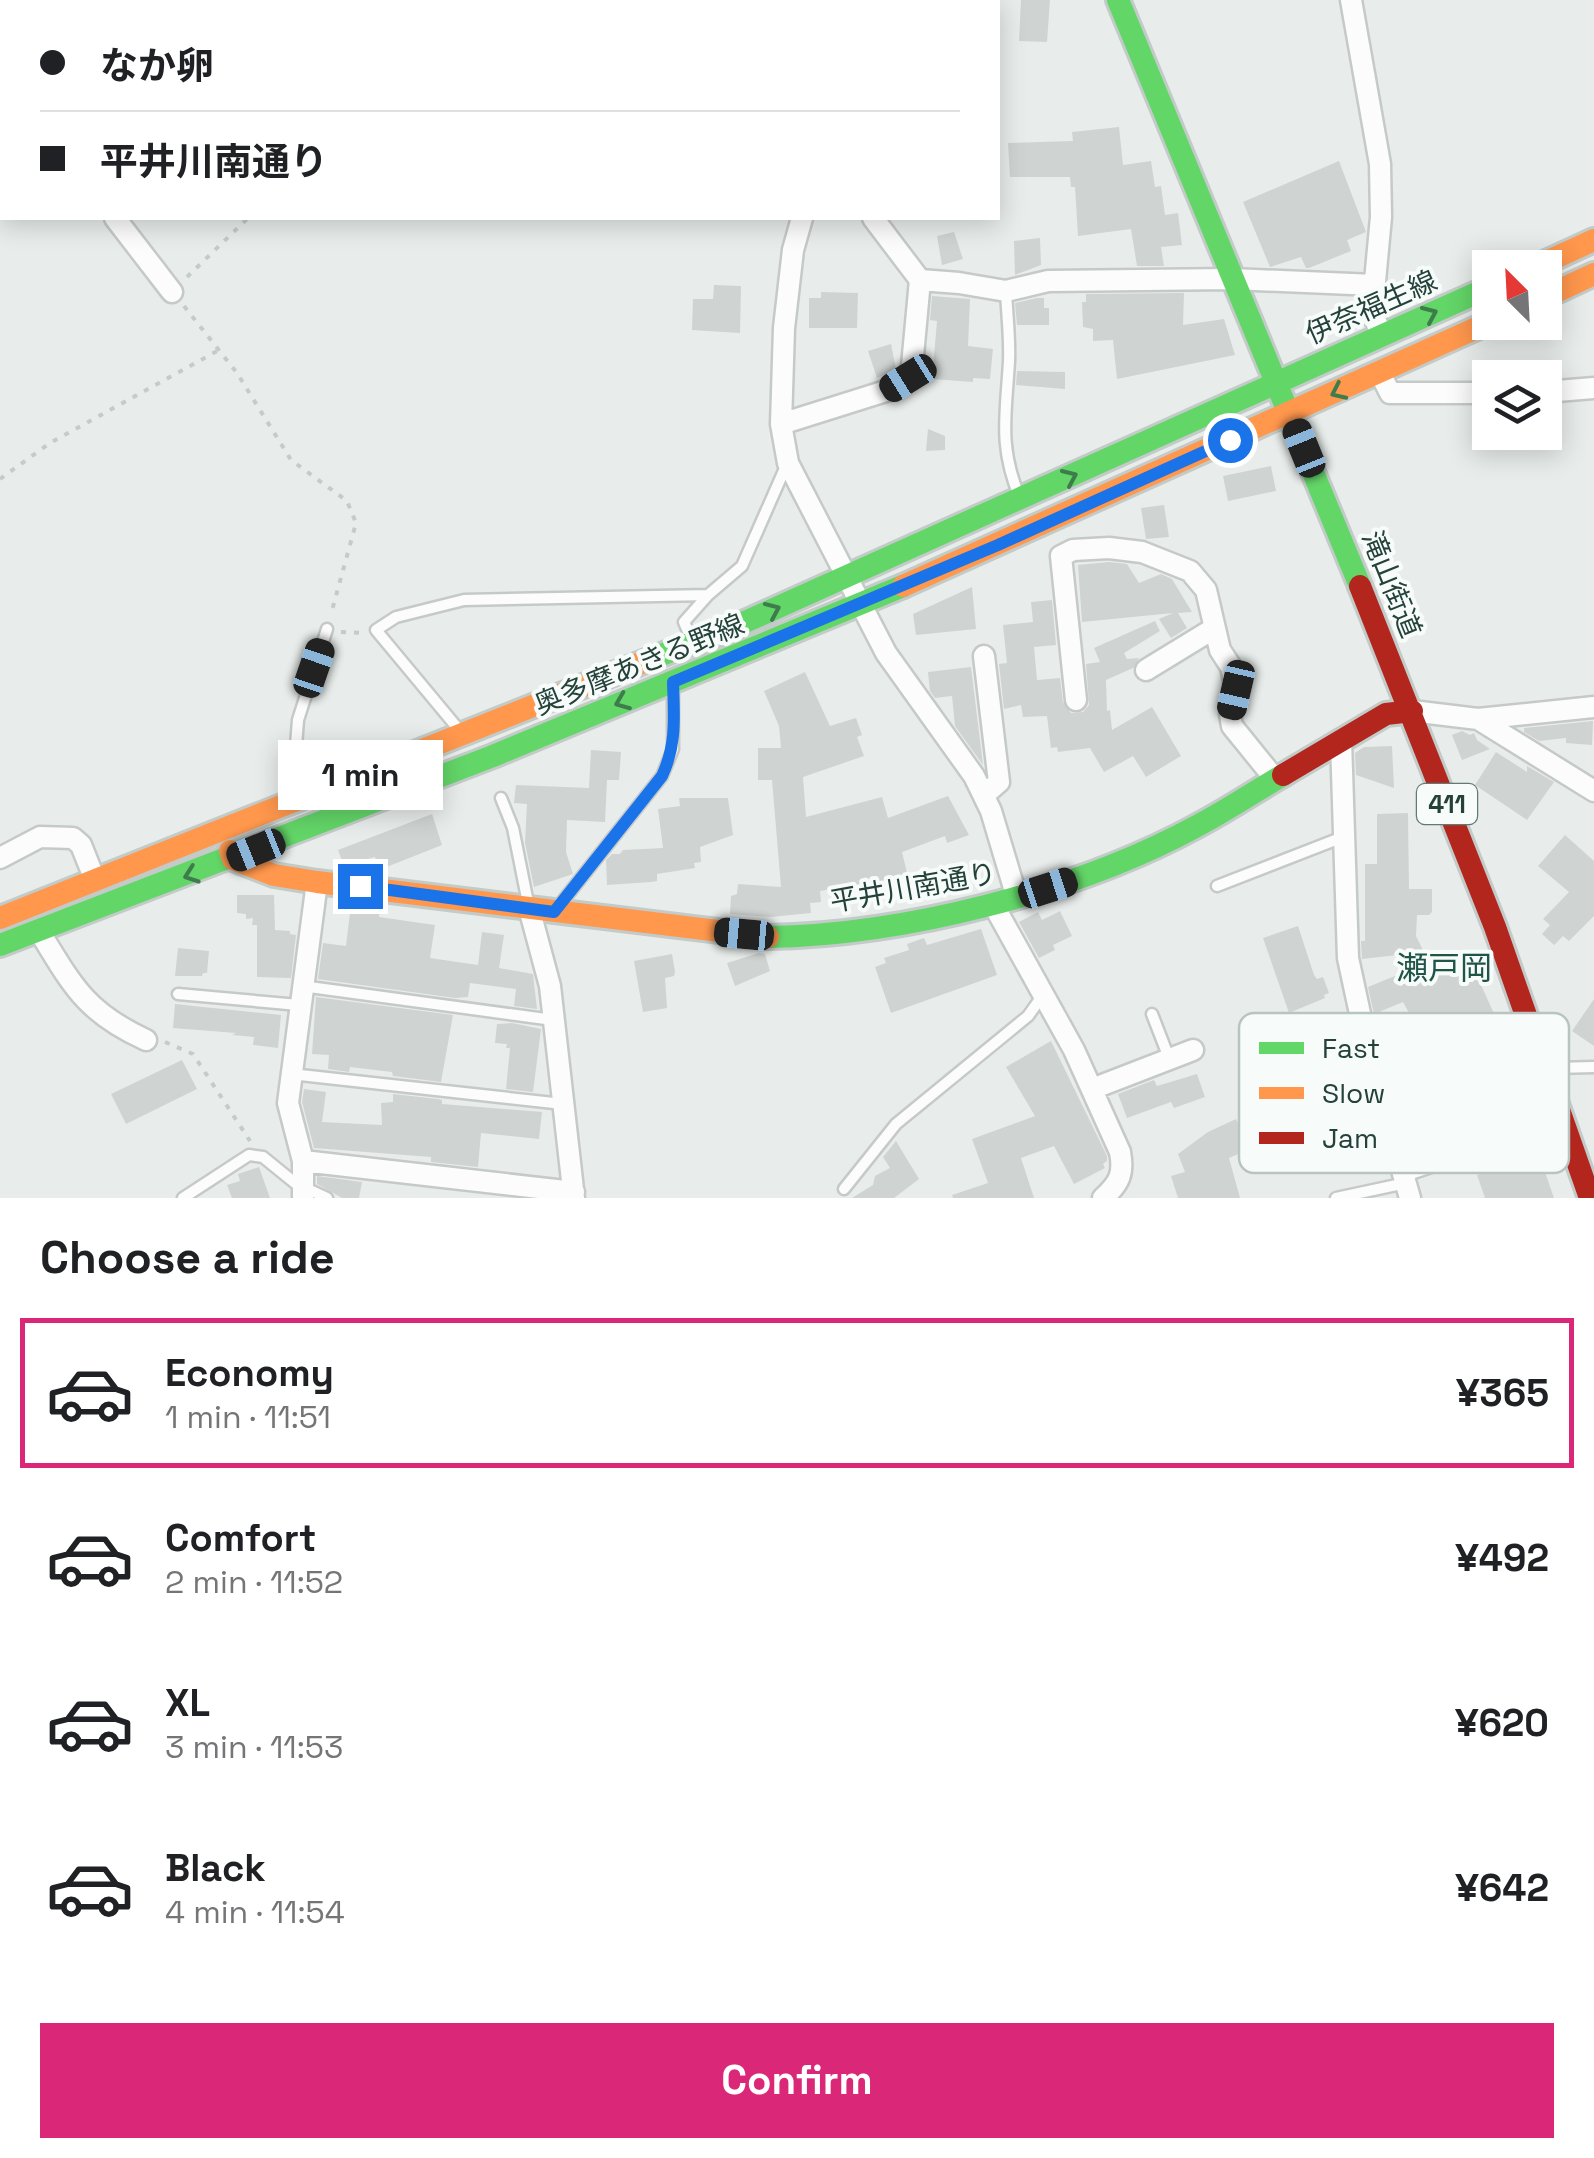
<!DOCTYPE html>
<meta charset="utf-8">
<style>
body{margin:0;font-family:"Space Grotesk","Noto Sans JP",sans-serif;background:#f2f2f2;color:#202124;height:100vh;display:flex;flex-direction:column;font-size:38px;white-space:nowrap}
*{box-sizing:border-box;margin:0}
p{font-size:32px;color:#757577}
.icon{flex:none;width:55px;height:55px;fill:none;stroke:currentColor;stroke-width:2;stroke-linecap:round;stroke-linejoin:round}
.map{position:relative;height:1198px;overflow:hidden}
.drawer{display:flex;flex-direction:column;background:#fff;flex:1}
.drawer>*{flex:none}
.banner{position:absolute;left:0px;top:0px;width:1000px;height:220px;box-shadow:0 5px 25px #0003;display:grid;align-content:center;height:220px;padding:0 40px;background:#fff}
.needle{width:65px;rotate:336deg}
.tools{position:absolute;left:1472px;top:250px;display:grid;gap:20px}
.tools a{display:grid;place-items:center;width:90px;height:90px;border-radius:0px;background:#fff;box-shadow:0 5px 25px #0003;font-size:50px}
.end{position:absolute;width:45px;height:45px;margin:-22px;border:12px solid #1a73e8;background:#fff;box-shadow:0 0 0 5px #fff}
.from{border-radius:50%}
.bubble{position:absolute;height:70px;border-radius:0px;background:#fff;box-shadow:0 5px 25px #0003;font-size:32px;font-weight:600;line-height:70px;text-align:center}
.car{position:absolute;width:30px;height:60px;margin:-30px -15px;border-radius:12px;box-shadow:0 0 8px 2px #0007;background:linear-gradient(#222 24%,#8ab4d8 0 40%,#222 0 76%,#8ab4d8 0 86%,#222 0)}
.banner b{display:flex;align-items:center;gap:35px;height:95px;font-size:38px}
.banner b+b{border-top:2px solid #e0e0e0}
.banner i{width:25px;height:25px;background:#202124}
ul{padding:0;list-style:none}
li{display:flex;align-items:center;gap:30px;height:150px;margin:0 20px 15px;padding:0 20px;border:5px solid transparent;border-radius:0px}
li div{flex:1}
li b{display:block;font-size:38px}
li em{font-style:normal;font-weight:600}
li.current{border-color:#db2777}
li>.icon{width:90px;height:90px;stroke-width:1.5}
h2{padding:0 40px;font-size:45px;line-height:120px}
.primary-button{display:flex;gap:20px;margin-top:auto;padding:20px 40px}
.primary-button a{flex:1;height:115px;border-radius:0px;background:#db2777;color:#fff;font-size:40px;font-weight:600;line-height:115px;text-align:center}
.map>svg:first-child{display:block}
</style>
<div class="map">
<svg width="1594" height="1198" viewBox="0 0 1594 1198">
<rect width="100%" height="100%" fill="#e8edeb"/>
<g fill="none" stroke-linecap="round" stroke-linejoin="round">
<path stroke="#a9d4db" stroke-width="38" d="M237,2L242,0
M0,150L2,149"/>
</g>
<path fill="#cfd4d2" d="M1021,0H1050L1047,42L1019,41Z
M1119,127L1123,165L1151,161L1155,187L1161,186L1165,215L1178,213L1182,245L1161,247L1164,266H1137L1131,229L1078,236L1075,187H1071L1070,177H1010L1008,143L1073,141L1072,132Z
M1339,161L1366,232L1347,240L1351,251L1309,268H1306L1301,257L1270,267L1243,202Z
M954,232L963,259L942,265L937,236Z
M1040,238L1041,265L1015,275L1014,241Z
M714,285L741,286L740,333L692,330L693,299H713Z
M821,292L858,293L857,328H809V298H821Z
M1184,293L1183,325L1224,319L1235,355L1117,379L1113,340L1093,341V329L1083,327L1082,302H1086V294Z
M932,296L970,299L968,346L993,349L990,379L973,378V382L932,379L937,321L930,320Z
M1037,298H1044V308H1049V325H1017L1015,303Z
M891,344L896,369L877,378L868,351Z
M1017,371L1065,372V389L1016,385Z
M928,429L945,436V450L926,451Z
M1271,466L1276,491L1228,501L1223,476Z
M1164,505L1169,537L1146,539L1141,508Z
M1109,562L1127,564L1139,583L1161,574L1172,579L1192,612L1178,613L1187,628L1171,638L1159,619L1173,613L1082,622L1078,565Z
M972,587L976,629L916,635L913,614Z
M1052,600L1056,645L1034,647L1037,680L1060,678L1063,702L1071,713L1083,712L1089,705L1086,664L1100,662L1094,648L1155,621L1160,631L1124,653L1127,659L1139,658L1133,668L1106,680L1107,711L1110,710L1112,730L1152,707L1181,756L1146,777L1133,756L1104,772L1090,748L1058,752L1057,747L1051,748L1047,716L1023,717L1021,705L1004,709L999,664L1007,663L1003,625L1033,622L1031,602Z
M971,667L983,765L955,726L952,696L935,698L930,691L928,672Z
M805,672L830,726L856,718L862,735L857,737L864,756L803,777L806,817L882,797L888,818L948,796L969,835L947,843L945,836L902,852L909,881L895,884L897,892L877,896L872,882L820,891L821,902L810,903L811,913L771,917L730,914L731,896L737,894L738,884L781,887L772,780H758V748H781L779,726L764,691Z
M1593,721L1592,745L1566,743V738L1539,741L1524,732V728Z
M1462,731L1470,735L1474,733L1477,740L1490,749L1462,760L1452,735Z
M1392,746L1394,788L1356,775L1355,753L1364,747Z
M591,750L621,752L619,780H607L605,822L567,820L566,852L573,874L534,887L525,843L527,804L514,803L516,785L589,788Z
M1496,752L1527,772V766L1554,782L1527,820L1475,785Z
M679,798H728L733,835L700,847L701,862L694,863L695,868L657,874V881L651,882L607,885L606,860L612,854H620L623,850L663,848L658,809L680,806Z
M1408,813L1409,889H1432V912L1429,915H1417L1416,936L1424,952L1362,959L1361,941H1365V864H1377V814Z
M432,814L442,845L379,870L375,857L344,866L338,850Z
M1565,835L1594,861V916L1569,941L1563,936L1554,945L1542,934L1550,925L1543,919L1569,892L1538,866Z
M237,895H274L275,930L290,931V934L296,935L291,978L257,977V925H252L253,918L246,919V914L237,913Z
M351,904L380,907L379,917L435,925L430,958L478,965L482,932L504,935L499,968L533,974L537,1009L514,1006L516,989L470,983L468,997L455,998L318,979L323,943L346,946Z
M1060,911L1072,936L1053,945L1055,950L1039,958L1019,922L1038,912L1042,920Z
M1298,926L1314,975L1317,979L1323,977L1329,993L1324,995L1325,998L1289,1013L1263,938Z
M981,929L997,975L891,1013L875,967L886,963L884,958L909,950L907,944L924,938L927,945Z
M178,948L209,951L207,973H203L202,976H175Z
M759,953L765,954L770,971L735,986L727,963Z
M672,954L675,972L674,976L665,978L667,1008L643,1012L634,961Z
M1467,954L1501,1029L1481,1040L1478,1034L1454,1045L1446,1030L1426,1039L1424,1034L1421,1035L1403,1002L1374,1014L1368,987L1429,962L1432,969Z
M316,997L453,1015L441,1082L393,1076L392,1072L350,1067L349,1072L328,1069L329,1055L312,1054Z
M1594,999V1046L1572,1031Z
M175,1004L281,1015L278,1048L253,1045L254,1037L232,1035L236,1033L173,1028Z
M512,1023L541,1029L533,1092L506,1089L510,1048H506L507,1044L495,1043L497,1024Z
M1051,1041L1107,1156V1161L1103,1164L1105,1168L1074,1184L1054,1146L1021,1158L1034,1198H953L952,1195L988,1183L972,1139L1035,1116L1006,1067Z
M182,1060L197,1089L126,1124L111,1094Z
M1507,1061L1533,1124L1529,1126L1554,1198H1485L1477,1175L1496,1168L1505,1171L1514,1161L1496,1117L1433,1142L1430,1149L1424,1147L1410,1150L1404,1126L1432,1117L1431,1114L1443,1109L1431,1077L1457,1067L1464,1084Z
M1197,1074L1205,1097L1174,1108L1171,1102L1127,1118L1118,1094L1154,1080L1157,1086Z
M304,1089L326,1092L322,1122L382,1125L381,1103L393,1102V1094L438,1099L442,1100V1104L542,1112L539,1139L481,1133L478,1167L431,1162V1157L314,1148L302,1102Z
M1236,1119L1250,1149L1229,1158L1240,1198H1178L1171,1176L1185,1172L1178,1154L1208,1132Z
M896,1141L919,1179L894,1198H852L873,1185L875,1176L890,1168L883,1157Z
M259,1167L270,1198H232L227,1185L240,1181L238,1174Z
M317,1176L362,1182L359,1198H342L335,1194L317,1184Z"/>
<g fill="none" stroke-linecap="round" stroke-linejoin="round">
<defs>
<path id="lane" d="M1006,291C1007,314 1010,338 1009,361C1006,415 998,446 1020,498
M691,638L684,622L708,595L742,566L786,466
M460,731L376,630L396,617L464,600L708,595
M304,796L294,772L298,720L327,629
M501,798L513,828L528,903
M1217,886L1343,837
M558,907L662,776L673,749V688
M302,986L553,1020
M178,994L299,1005
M1152,1014L1169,1058
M1555,1068L1594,1067
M291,1074L563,1104
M1496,1145L1503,1163
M1289,1153L1386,1119
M844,1189L896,1124L1028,1016L1043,995
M183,1198L249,1155L263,1157L295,1183L327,1198
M1336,1198L1406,1183L1411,1174L1496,1145L1490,1129"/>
<path id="street" d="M695,0L697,2
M1351,0L1380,164L1381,217L1372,313L1382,335
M526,2L531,0
M902,2L903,0
M0,66L2,71
M115,218L172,292
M802,218L793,250L784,328L781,424L788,463L886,653L974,776L991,811L1017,898
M920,280L959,283L1006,291L1048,281L1232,279L1375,285
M1380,373L1390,393H1490
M1545,392L1594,388
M781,424L889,390L908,378L912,366L920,280L873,218
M1146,670L1213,629
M1076,700L1061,556L1073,550L1109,548L1142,552L1190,571L1206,590L1220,650L1231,667L1236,690L1230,714L1232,726L1275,779
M1412,711L1478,719L1594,707
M1478,719L1594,791
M1341,740L1348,958L1370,1060L1410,1198
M984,795L999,782L984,656
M0,858L40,837L73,838L81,845L95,880
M993,904L1074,1050L1120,1152C1124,1173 1120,1183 1103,1198
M529,908L550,986L574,1198
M39,931C73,986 85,1012 146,1040
M1092,1089L1193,1050
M303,1161L574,1192
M303,1198V1161L288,1103L317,882"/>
<path id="fast" d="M1118,0L1360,586
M651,659L745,622L1490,287
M768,937C904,935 1078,891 1197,826C1226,811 1254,792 1283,775
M0,945L493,756L903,586"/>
<path id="slow" d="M5,2L12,0
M1533,268L1594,240
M1545,297L1594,274
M903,586L1490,322
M230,851L233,859L274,875L317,882L768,937
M0,918L651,659"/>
<path id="jam" d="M1360,586L1495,927L1590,1198
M1283,775L1386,714L1412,711"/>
</defs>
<use href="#lane" stroke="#c5cac8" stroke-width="15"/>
<use href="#street" stroke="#c5cac8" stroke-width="25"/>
<use href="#fast" stroke="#c3cbc8" stroke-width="28"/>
<use href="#slow" stroke="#c3cbc8" stroke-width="28"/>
<use href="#jam" stroke="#c3cbc8" stroke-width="28"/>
<path stroke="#c3ccca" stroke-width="4" stroke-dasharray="5 8" stroke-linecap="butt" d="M107,2L111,0
M361,2L366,0
M187,277L248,218
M184,306L237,373L291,460L347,501L356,523L331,614
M0,479L50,443L219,350
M341,632L362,633
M165,1042L193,1054L250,1141"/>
<use href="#lane" stroke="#fcfcfc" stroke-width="10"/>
<use href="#street" stroke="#fcfcfc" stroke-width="20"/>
<use href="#fast" stroke="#63d668" stroke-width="22"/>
<use href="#slow" stroke="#ff974d" stroke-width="22"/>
<use href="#jam" stroke="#b3261e" stroke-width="22"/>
</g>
<defs><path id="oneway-chevron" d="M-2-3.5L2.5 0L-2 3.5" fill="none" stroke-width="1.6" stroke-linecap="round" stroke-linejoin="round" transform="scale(2.5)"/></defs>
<g stroke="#3d7d4c">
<use href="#oneway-chevron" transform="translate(1430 314) rotate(-24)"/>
<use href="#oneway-chevron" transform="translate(1338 392) rotate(155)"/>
<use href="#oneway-chevron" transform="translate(1070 477) rotate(-24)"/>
<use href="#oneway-chevron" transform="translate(773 610) rotate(-24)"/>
<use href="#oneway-chevron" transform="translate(622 702) rotate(158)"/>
<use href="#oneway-chevron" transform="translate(191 875) rotate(160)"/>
</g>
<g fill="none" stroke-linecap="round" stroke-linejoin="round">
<path stroke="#1a73e8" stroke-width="12" d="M360,886L554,912L662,776C677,744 674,716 673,682L998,545L1230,440"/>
</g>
<g text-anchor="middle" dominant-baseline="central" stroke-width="8" stroke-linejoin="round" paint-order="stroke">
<rect fill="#f7fbf9" stroke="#637a73" stroke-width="2.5" x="1417" y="784" width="60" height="40" rx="8"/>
<g font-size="25" font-weight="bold" fill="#24423a">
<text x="1447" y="804">411</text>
</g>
<g font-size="28" fill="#24423a" stroke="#f7fbf9">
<text transform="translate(1371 307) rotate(-24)">伊奈福生線</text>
<text transform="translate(1392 584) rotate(68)">滝山街道</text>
<text transform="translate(639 664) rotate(-22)">奥多摩あきる野線</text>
<text transform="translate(913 887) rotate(-10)">平井川南通り</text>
</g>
<g font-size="32" fill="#1f5548" stroke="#f7fbf9">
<text x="1444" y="968">瀬戸岡</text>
</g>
</g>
<rect x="1239" y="1013" width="330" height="160" rx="15" fill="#f7fbf9" stroke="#b8c4c0" stroke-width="2.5"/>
<rect x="1259" y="1042" width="45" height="12" fill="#63d668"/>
<rect x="1259" y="1087" width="45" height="12" fill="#ff974d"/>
<rect x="1259" y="1132" width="45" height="12" fill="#b3261e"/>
<g font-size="28" fill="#24423a">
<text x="1322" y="1058">Fast</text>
<text x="1322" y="1103">Slow</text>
<text x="1322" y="1148">Jam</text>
</g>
</svg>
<div class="tools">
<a><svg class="needle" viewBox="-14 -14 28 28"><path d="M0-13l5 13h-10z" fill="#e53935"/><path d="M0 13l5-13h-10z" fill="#757577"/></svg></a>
<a><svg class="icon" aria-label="layers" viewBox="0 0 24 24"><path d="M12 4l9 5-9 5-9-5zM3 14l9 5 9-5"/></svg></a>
</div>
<i class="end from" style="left:1230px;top:440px"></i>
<i class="end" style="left:360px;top:886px"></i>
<div class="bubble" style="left:278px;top:740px;width:165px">1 min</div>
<i class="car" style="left:908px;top:378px;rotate:238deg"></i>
<i class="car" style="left:1304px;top:448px;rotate:338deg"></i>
<i class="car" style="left:314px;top:668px;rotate:19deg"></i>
<i class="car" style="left:1236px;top:690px;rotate:193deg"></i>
<i class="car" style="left:256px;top:850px;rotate:248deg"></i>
<i class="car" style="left:1048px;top:888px;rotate:72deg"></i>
<i class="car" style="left:744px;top:934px;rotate:275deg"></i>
<div class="banner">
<b><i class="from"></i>なか卵</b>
<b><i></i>平井川南通り</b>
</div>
</div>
<section class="drawer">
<h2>Choose a ride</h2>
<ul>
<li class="current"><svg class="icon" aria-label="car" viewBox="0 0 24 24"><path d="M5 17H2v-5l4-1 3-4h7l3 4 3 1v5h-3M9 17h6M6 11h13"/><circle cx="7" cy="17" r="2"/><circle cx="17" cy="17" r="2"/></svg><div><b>Economy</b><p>1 min · 11:51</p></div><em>¥365</em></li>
<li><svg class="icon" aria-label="car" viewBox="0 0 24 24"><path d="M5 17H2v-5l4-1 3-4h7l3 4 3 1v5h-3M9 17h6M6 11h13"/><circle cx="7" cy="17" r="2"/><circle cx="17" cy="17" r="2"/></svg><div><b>Comfort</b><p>2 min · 11:52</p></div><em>¥492</em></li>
<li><svg class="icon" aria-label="car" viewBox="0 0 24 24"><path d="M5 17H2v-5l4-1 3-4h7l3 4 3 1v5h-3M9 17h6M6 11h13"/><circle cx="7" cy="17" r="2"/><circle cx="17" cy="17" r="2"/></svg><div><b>XL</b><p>3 min · 11:53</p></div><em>¥620</em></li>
<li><svg class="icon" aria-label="car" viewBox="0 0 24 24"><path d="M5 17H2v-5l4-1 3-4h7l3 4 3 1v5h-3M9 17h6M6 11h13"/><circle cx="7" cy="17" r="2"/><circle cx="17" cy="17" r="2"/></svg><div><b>Black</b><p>4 min · 11:54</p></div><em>¥642</em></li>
</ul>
<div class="primary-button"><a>Confirm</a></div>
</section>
